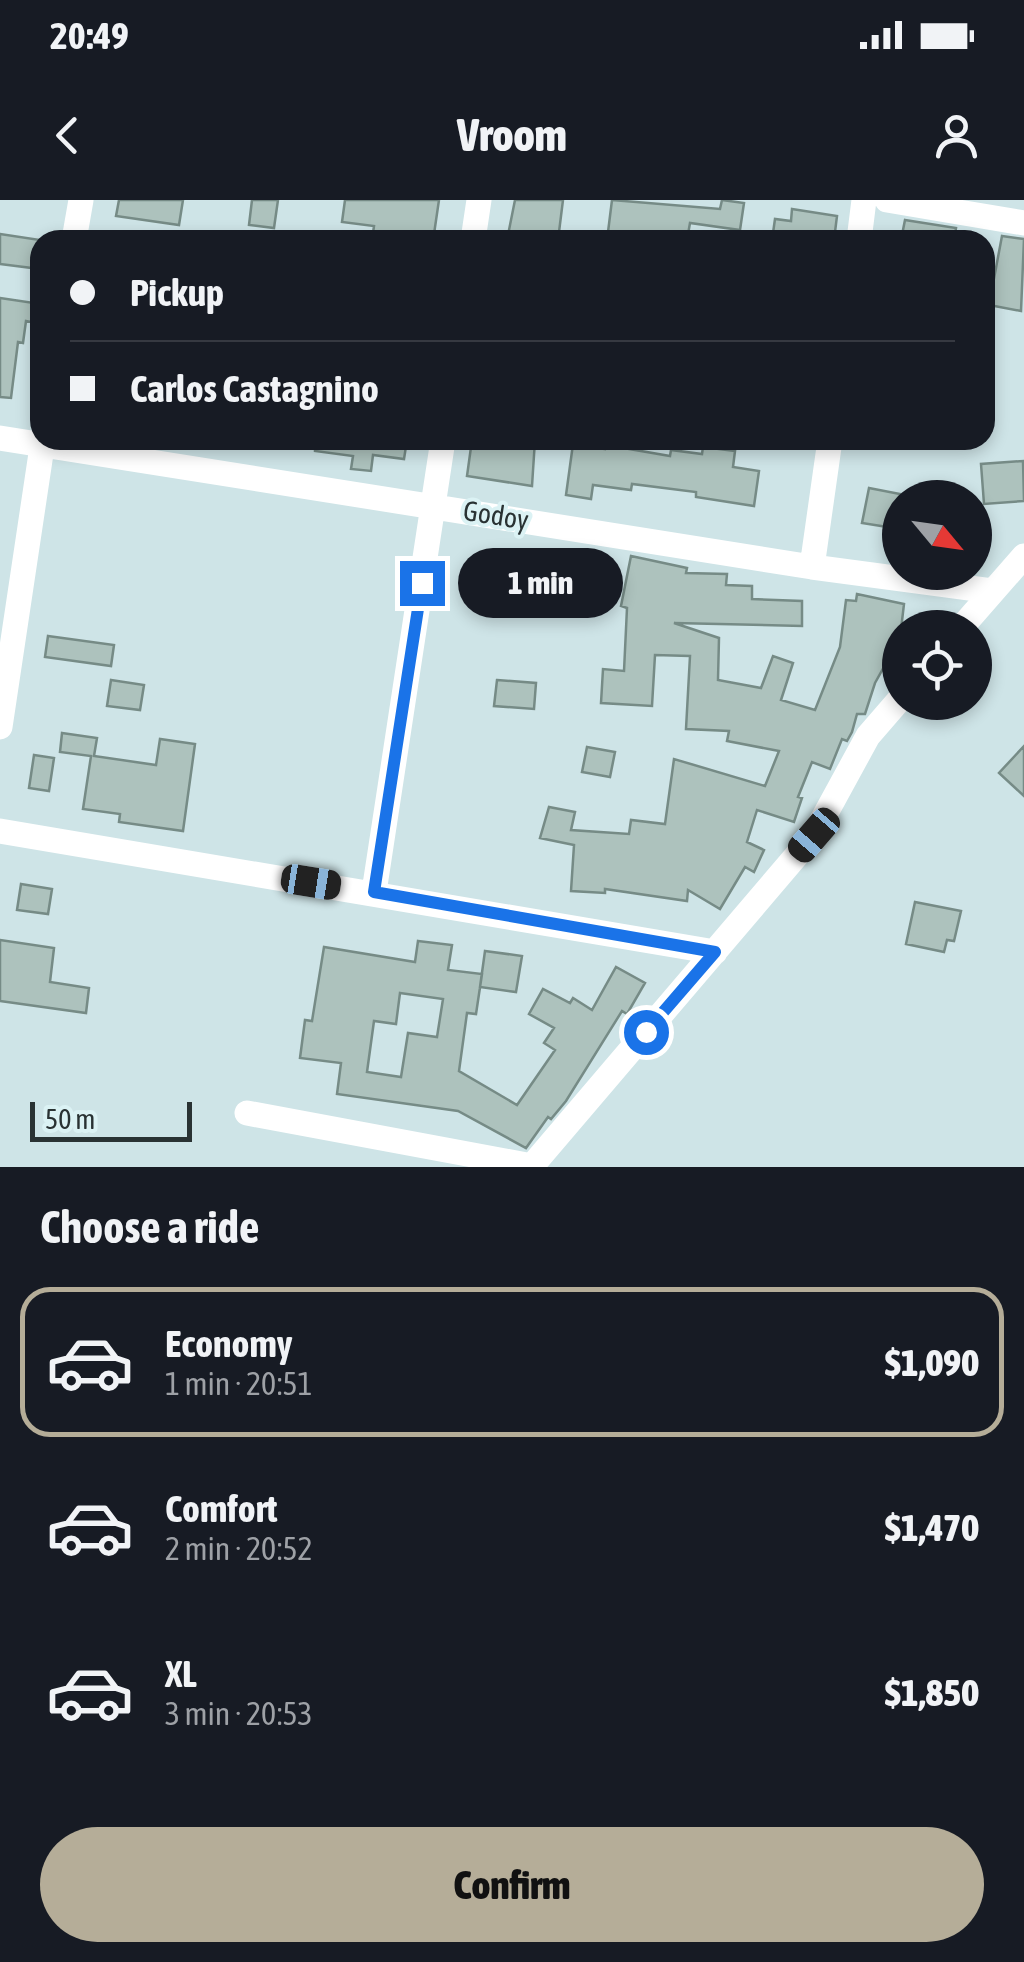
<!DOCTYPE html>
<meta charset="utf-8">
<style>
body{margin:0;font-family:"Asap Condensed",sans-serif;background:#20242c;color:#f1f3f6;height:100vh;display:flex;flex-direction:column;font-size:38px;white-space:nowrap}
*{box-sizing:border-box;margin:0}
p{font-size:32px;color:#9ea1a6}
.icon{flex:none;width:55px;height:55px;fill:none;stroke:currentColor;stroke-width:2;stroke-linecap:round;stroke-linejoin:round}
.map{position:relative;height:967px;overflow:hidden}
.sheet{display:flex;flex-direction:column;background:#171b24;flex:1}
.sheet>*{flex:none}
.hud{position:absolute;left:30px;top:30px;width:965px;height:220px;border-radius:30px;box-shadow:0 5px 15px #0003;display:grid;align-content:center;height:220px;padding:0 40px;background:#171b24}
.needle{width:65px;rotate:119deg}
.tools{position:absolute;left:882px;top:280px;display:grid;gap:20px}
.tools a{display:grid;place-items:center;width:110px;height:110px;border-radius:50%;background:#171b24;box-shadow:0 5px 15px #0003;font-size:50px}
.scale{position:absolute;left:30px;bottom:25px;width:162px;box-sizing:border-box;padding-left:10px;border:5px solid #293233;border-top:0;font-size:28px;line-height:35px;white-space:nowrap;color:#293233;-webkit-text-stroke:8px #dbf2f4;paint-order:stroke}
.end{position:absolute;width:45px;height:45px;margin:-22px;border:12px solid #1a73e8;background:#fff;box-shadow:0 0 0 5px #fff}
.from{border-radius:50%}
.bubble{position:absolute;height:70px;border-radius:35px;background:#171b24;box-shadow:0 5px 15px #0003;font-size:32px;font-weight:800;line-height:70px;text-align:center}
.car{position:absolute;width:30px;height:60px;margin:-30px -15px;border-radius:12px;box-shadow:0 0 8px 2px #0007;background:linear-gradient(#222 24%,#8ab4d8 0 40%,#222 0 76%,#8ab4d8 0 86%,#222 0)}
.hud b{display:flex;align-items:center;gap:35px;height:95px;font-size:38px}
.hud b+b{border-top:2px solid #363941}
.hud i{width:25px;height:25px;background:#f1f3f6}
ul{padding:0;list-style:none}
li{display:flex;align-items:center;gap:30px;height:150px;margin:0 20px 15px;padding:0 20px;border:5px solid transparent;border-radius:30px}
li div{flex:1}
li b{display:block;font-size:38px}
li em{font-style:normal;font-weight:800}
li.selected{border-color:#b5ad98}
li>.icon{width:90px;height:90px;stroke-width:1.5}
h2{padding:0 40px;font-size:45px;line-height:120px}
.action{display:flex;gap:20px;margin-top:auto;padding:20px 40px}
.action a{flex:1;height:115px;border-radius:60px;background:#b5ad98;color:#111;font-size:40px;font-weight:800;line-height:115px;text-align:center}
.status{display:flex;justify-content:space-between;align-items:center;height:70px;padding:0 50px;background:#171b24;direction:ltr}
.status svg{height:28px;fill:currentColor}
header{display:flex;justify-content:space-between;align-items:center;height:130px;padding:0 40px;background:#171b24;font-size:45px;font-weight:800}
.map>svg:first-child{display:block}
</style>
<div class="status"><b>20:49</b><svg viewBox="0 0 49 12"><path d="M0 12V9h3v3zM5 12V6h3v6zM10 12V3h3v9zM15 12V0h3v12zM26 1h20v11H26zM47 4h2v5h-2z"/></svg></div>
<header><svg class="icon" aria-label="back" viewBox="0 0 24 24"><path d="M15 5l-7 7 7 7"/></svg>Vroom<svg class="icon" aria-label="person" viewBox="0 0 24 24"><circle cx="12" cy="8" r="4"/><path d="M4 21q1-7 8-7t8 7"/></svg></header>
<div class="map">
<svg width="1024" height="967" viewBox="0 0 1024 967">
<rect width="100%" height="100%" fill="#cee4e7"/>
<path fill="#adc2bd" stroke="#768b86" stroke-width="2.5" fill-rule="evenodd" d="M119,0H183L179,25L116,16Z
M252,0H278L274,28L249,25Z
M345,0H439L434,34L416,32L415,40H372L374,26L342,22Z
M515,0H563L558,40H507Z
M612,0L720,9L722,0L744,3L740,30L690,23L687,40L638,36L637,40H607Z
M792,9L837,16L834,40H772L775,19L791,21Z
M905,20L956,28L954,40H901Z
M0,34L40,40V69L0,64Z
M1002,36L1024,39L1021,111L989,105Z
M0,98L34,103L31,122L26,121L23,143L18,142L11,198L0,197Z
M315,240H407L404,259L373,255L371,271L351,269L353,256L315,251Z
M472,240H535L532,286L467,276Z
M573,244L605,249L606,245L670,256L671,250L702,254L703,247L735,251L733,267L759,271L754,306L696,297V292L632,284L631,290L593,285L591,299L566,295Z
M1023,261L1024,301L984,304L981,264Z
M869,288L900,294V329L862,323Z
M631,356L687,368L686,373L727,374L726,385L752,386V399L802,401V426L674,423L719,438L718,480L761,488L773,456L793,463L781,500L815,510L840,447L846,400L856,401L857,394L904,404L900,438L875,483L865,514H857L852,532L847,541L842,539L830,569L812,562L798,597L802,598L794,622L757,610L747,642L764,650L754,672L745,667L720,709L688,690L687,701L605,689V693L571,691L574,645L540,638L549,607L575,612L571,630L629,634L631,620L665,624L674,559L765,586L779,551L727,541L729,531L686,529L690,456L655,455L652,506L601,503L603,469L624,471L627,408L621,406Z
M48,436L114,445L111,466L45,457Z
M111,480L144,485L140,510L107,506Z
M497,480L536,483L534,509L494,506Z
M62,533L97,538L94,556L156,565L160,539L195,544L183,631L119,622L120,614L83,609L91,556L60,552Z
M1024,546V596L999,573Z
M587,547L615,552L610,577L582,572Z
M34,555L54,558L49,591L29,588Z
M21,684L52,689L48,714L17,710Z
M915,702L961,711L954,741L947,740L944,752L906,744Z
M0,740L54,748L50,782L89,788L86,813L0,801Z
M418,741L452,745L448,770L482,774L476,814L467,813L459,871L517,905L555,850L544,843L554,828L529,814L543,789L570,803L573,798L592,810L616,767L645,783L627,814L622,811L566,901L551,919L548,917L526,948L458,911L337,894L341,863L300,858L305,820L312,821L324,747L415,762ZM400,793L443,799L437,837L408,833L401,877L367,872L374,821L396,824Z
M485,751L522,756L516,792L480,787Z"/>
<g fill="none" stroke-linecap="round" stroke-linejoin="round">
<path stroke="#fff" stroke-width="25" d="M887,0L1024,23
M74,40L81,0
M473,40L479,0
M859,40L864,0
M0,238L812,367L992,391
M812,367L830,240
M961,428L1024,356
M0,527L43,240
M0,631L715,752
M374,692L443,240
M247,913L532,966
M531,967L814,635L868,536L900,499"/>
</g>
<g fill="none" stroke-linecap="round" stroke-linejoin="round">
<path stroke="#1a73e8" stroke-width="12" d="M422,383L374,692L715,752L646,832"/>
</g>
<g text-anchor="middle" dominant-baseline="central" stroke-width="8" stroke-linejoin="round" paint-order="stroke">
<g font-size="28" fill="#293233" stroke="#dbf2f4">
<text transform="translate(496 315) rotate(9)">Godoy</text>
</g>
</g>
</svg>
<div class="tools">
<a><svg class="needle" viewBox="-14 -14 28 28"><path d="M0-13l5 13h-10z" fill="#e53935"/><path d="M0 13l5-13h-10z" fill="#9ea1a6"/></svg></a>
<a><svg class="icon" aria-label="locate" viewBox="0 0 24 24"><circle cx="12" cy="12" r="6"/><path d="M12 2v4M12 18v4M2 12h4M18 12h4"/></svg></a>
</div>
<div class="scale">50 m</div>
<i class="end from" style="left:646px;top:832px"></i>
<i class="end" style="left:422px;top:383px"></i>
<div class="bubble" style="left:458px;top:348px;width:165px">1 min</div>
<i class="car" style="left:814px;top:635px;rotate:221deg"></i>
<i class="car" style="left:311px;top:682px;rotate:99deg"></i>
<div class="hud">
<b><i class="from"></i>Pickup</b>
<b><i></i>Carlos Castagnino</b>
</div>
</div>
<section class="sheet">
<h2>Choose a ride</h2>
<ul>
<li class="selected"><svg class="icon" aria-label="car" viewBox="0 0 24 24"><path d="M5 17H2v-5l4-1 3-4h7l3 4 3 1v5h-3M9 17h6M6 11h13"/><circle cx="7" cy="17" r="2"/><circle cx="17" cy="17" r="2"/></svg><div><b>Economy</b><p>1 min · 20:51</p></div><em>$1,090</em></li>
<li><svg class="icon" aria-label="car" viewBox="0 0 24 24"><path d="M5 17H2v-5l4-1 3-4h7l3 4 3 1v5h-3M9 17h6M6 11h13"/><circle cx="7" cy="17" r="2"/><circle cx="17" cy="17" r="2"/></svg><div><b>Comfort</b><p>2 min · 20:52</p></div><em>$1,470</em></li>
<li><svg class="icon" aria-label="car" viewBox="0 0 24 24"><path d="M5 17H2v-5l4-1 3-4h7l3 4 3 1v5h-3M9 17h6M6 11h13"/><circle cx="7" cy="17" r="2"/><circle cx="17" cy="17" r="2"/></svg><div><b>XL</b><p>3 min · 20:53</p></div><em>$1,850</em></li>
</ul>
<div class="action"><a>Confirm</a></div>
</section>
